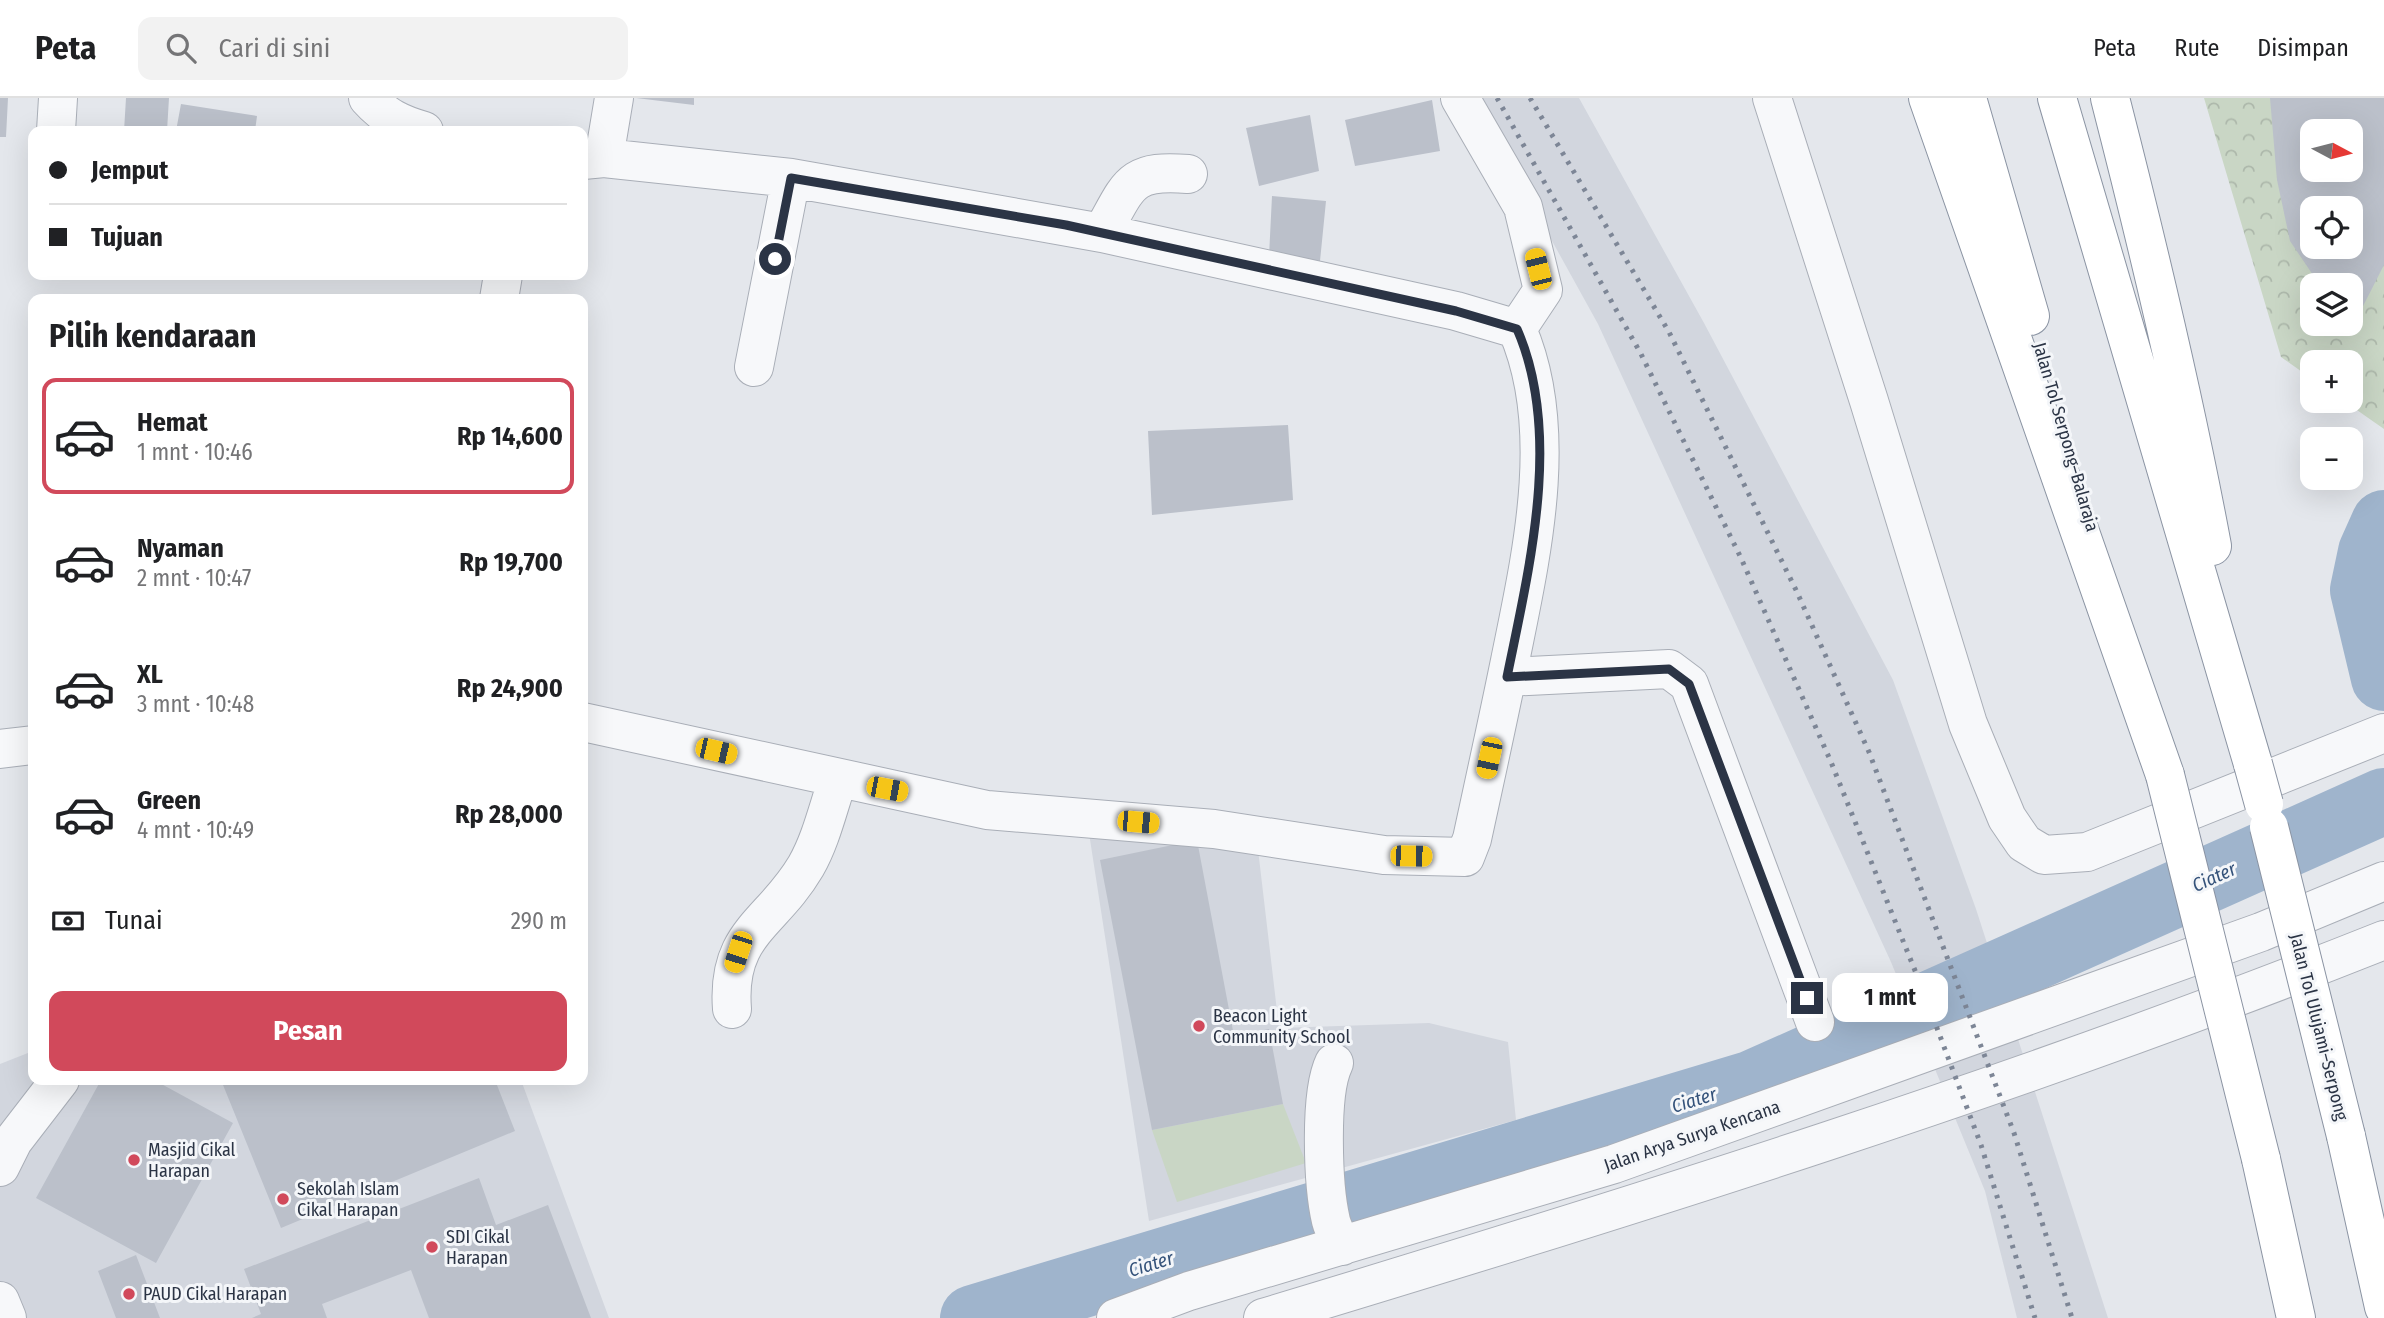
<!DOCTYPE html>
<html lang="id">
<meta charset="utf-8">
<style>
body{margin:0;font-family:"Fira Sans Condensed",sans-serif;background:#f2f2f2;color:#202124;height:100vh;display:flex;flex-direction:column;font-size:26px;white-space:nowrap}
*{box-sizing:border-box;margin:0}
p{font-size:23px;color:#757577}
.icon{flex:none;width:38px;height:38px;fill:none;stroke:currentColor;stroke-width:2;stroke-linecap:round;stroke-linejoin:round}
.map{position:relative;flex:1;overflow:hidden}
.drawer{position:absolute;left:28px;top:196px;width:560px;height:791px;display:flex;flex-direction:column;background:#fff;border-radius:14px;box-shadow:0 7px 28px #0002}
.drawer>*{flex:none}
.top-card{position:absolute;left:28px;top:28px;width:560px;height:154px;border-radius:14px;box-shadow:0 7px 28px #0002;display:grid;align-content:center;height:154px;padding:0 21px;background:#fff}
.needle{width:46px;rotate:97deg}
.tools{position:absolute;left:2300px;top:21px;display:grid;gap:14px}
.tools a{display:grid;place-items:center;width:63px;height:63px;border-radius:14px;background:#fff;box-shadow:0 7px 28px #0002;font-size:35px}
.end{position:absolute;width:32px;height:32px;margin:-16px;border:9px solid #2b3445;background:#fff;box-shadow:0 0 0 4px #fff}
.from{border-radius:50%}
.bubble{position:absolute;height:49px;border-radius:14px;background:#fff;box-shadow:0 7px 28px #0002;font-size:23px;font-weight:700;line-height:49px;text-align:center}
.car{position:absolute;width:21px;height:42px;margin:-21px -10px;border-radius:9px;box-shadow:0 0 5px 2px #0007;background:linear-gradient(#f5c518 24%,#345 0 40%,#f5c518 0 76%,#345 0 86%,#f5c518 0)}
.top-card b{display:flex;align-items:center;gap:24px;height:66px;font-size:26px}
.top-card b+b{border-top:2px solid #e0e0e0}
.top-card i{width:18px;height:18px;background:#202124}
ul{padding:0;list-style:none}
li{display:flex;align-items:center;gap:21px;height:116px;margin:0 14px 10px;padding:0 7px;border:4px solid transparent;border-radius:14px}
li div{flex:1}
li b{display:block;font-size:26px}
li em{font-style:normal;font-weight:700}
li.selected{border-color:#d1495b}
li>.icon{width:63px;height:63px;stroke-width:1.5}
h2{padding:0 21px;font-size:32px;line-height:84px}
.pay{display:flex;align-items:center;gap:18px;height:77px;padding:0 21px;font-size:26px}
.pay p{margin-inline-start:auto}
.cta{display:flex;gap:14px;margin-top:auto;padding:14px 21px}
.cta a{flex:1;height:80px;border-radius:14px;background:#d1495b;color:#fff;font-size:28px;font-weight:700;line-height:80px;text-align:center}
header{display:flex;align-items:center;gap:42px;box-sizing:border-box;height:98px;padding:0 35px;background:#fff;border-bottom:2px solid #e0e0e0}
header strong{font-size:33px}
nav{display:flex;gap:38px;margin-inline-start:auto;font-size:24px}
.search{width:490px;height:63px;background:#f2f2f2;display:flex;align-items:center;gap:18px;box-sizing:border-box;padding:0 24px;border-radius:14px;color:#757577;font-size:26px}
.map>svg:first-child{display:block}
</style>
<header>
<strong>Peta</strong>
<div class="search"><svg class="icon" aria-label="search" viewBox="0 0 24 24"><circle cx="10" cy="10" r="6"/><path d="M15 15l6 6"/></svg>Cari di sini</div>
<nav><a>Peta</a><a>Rute</a><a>Disimpan</a></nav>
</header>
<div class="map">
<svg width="2384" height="1220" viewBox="0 0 2384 1220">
<defs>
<pattern id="park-crowns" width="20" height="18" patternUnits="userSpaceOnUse" patternTransform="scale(1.75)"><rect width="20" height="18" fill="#c9d6c5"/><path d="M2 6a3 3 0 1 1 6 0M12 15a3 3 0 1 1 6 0" fill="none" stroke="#adb8ab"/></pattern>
</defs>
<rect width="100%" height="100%" fill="#e4e7ec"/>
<path fill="#d2d6de" d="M1473,0H1579L1704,225L1893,582L1976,811L2108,1220H2017L1985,1093L1891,864L1598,226Z
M1089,735L1257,743L1279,930L1429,925L1508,944L1516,1022L1149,1123Z
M33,953V982H521L609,1220H0V966Z"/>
<path fill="#c9d6c5" d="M1283,1006L1306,1065L1177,1104L1152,1032Z"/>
<path fill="url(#park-crowns)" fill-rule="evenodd" d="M2204,0H2384V331L2344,303H2350V264H2312V281L2281,259ZM2312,33H2350V72H2312ZM2312,110H2350V149H2312ZM2312,187H2350V226H2312Z"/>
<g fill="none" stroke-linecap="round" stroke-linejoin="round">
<path stroke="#9fb4cc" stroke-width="66" d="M2384,425L2371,454L2363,492L2384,580
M973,1220L1753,985L2384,703"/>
</g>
<path fill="#bbc0ca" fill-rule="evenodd" d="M0,0H8L6,39H0Z
M126,0H169L167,33H124Z
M636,0H694V7Z
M2270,0H2384V167L2360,214L2350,207V187H2322L2317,183L2290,143L2277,82ZM2312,33H2350V72H2312ZM2312,110H2350V149H2312Z
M1432,2L1440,53L1355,68L1345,22Z
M181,6L257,18L255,33H176Z
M1310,17L1319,73L1259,88L1246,30Z
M1272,98L1326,103L1320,163L1269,158Z
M1288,327L1293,402L1152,417L1148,333Z
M1197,742L1234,938L1269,931L1283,1006L1152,1032L1100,762Z
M101,982H154L233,1025L156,1165L36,1100Z
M221,982H495L515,1033L281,1130Z
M479,1080L496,1127L548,1107L591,1220H429L411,1172L322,1206L327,1220H252L261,1216L244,1171Z
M136,1157L160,1220H116L98,1173Z"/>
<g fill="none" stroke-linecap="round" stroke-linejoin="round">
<defs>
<path id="minor" d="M368,0C385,19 400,26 424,33
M1460,0L1523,109L1543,192L1517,231
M1772,0L1869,303L1968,626L2007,720L2024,745L2044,757L2087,754L2384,635
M56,33L58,0
M604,60L614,0
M583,62L604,60L791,80L1102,135C1129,87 1129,71 1188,76
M499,201L503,177
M754,269L791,80
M1507,579L1669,571L1689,586L1815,924
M583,624L987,712L1214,731L1384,757L1465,759L1472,741C1485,681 1498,622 1510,563C1531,459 1561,332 1517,231L1456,213L1102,135
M0,651L33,647
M732,911C726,834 772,826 806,768C821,742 828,710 838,681
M1334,965C1319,996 1323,1089 1331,1123C1333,1131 1338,1140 1342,1148
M0,1069L13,1043L60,982
M0,1203L7,1220
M1116,1220L1189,1193L1614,1066L2261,834L2384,783
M1263,1220C1641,1106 2017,988 2384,842"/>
<path id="highway" d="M1928,0L2165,677
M1967,0L2030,218
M2057,0L2253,666
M2110,0C2148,148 2184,298 2212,448
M2346,1038L2384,1209
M2261,1061L2296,1220"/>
</defs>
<use href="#minor" stroke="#a9aeb7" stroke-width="40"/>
<use href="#highway" stroke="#8b94a3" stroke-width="40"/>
<use href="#minor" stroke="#f7f8fa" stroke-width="38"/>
<use href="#highway" stroke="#fff" stroke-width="38"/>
<path stroke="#7d8696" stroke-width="5" stroke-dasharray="3.5 7" stroke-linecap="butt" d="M1497,0L1641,256L1741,460L1831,664L1920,885L1981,1047L2035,1220
M1530,0L1669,234L1796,492L1869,654L2014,1035L2072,1220"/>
<defs>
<path id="highway-bridge" d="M2253,666L2264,706
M2165,677L2261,1061
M2269,729L2346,1038"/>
</defs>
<use href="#highway-bridge" stroke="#8b94a3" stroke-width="40" stroke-linecap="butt"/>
<use href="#highway-bridge" stroke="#fff" stroke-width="38"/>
</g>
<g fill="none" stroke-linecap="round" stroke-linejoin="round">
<path stroke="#2b3445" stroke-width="9" d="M775,161L791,80L1066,127L1456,213L1517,231C1563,336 1529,471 1507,579L1669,571L1689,586L1807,900"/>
</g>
<g fill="#d1495b" stroke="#f4f6f9" stroke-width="2.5">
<circle cx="1199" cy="928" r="7"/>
<circle cx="134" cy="1062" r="7"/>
<circle cx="283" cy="1101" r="7"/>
<circle cx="432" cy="1149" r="7"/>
<circle cx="129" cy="1196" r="7"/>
</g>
<g text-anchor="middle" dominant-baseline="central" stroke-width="6" stroke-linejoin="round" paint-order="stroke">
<g font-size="18" fill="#2b3445" stroke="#f4f6f9">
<text transform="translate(2066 339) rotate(74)">Jalan Tol Serpong–Balaraja</text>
<text transform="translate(2319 929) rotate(76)">Jalan Tol Ulujami–Serpong</text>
<text transform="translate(1692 1038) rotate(-19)">Jalan Arya Surya Kencana</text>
</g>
<g font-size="18" fill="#2b3445" stroke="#f4f6f9" text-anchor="start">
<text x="1213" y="918">Beacon Light<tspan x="1213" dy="21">Community School</tspan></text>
<text x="148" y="1052">Masjid Cikal<tspan x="148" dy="21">Harapan</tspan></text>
<text x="297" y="1091">Sekolah Islam<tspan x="297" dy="21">Cikal Harapan</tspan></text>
<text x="446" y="1139">SDI Cikal<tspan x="446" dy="21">Harapan</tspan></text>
<text x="143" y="1196">PAUD Cikal Harapan</text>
</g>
<g font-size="19" font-style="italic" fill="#34527a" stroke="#f4f6f9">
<text transform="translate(2214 779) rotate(-24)">Ciater</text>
<text transform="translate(1694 1002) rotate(-17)">Ciater</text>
<text transform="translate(1151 1166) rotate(-17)">Ciater</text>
</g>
</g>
</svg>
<div class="tools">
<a><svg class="needle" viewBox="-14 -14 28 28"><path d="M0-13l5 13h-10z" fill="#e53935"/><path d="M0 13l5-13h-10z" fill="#757577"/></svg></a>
<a><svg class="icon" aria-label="locate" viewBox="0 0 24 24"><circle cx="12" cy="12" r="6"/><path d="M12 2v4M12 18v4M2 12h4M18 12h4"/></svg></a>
<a><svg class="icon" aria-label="layers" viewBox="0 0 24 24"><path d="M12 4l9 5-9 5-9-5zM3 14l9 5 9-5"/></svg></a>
<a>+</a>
<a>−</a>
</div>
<i class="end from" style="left:775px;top:161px"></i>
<i class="end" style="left:1807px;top:900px"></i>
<div class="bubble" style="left:1832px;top:875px;width:116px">1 mnt</div>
<i class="car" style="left:1538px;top:171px;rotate:346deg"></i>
<i class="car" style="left:716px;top:653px;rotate:103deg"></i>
<i class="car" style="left:1489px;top:660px;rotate:192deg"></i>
<i class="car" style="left:887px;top:691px;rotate:101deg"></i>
<i class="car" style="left:1138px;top:724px;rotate:95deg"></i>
<i class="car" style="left:1411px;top:758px;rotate:91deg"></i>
<i class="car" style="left:738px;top:854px;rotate:198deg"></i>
<div class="top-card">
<b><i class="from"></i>Jemput</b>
<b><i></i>Tujuan</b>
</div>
<section class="drawer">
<h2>Pilih kendaraan</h2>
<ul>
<li class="selected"><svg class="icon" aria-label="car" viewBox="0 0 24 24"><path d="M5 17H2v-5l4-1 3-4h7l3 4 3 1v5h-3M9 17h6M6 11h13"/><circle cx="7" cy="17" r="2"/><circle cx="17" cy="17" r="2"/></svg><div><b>Hemat</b><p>1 mnt · 10:46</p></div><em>Rp 14,600</em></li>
<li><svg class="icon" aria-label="car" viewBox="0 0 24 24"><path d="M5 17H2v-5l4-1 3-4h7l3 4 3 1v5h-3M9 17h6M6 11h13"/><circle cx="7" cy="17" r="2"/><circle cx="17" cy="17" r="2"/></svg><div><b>Nyaman</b><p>2 mnt · 10:47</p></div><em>Rp 19,700</em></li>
<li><svg class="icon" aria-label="car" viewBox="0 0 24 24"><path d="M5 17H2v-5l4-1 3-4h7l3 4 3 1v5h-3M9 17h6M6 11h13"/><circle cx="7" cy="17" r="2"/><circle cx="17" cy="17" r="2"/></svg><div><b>XL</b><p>3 mnt · 10:48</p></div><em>Rp 24,900</em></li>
<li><svg class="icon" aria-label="car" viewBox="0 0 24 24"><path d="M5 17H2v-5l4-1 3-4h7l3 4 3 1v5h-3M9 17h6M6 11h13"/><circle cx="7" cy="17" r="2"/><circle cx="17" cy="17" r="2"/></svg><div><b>Green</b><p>4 mnt · 10:49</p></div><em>Rp 28,000</em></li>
</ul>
<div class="pay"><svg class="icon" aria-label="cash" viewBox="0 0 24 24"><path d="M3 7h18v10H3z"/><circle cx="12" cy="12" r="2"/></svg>Tunai<p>290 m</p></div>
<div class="cta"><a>Pesan</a></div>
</section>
</div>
